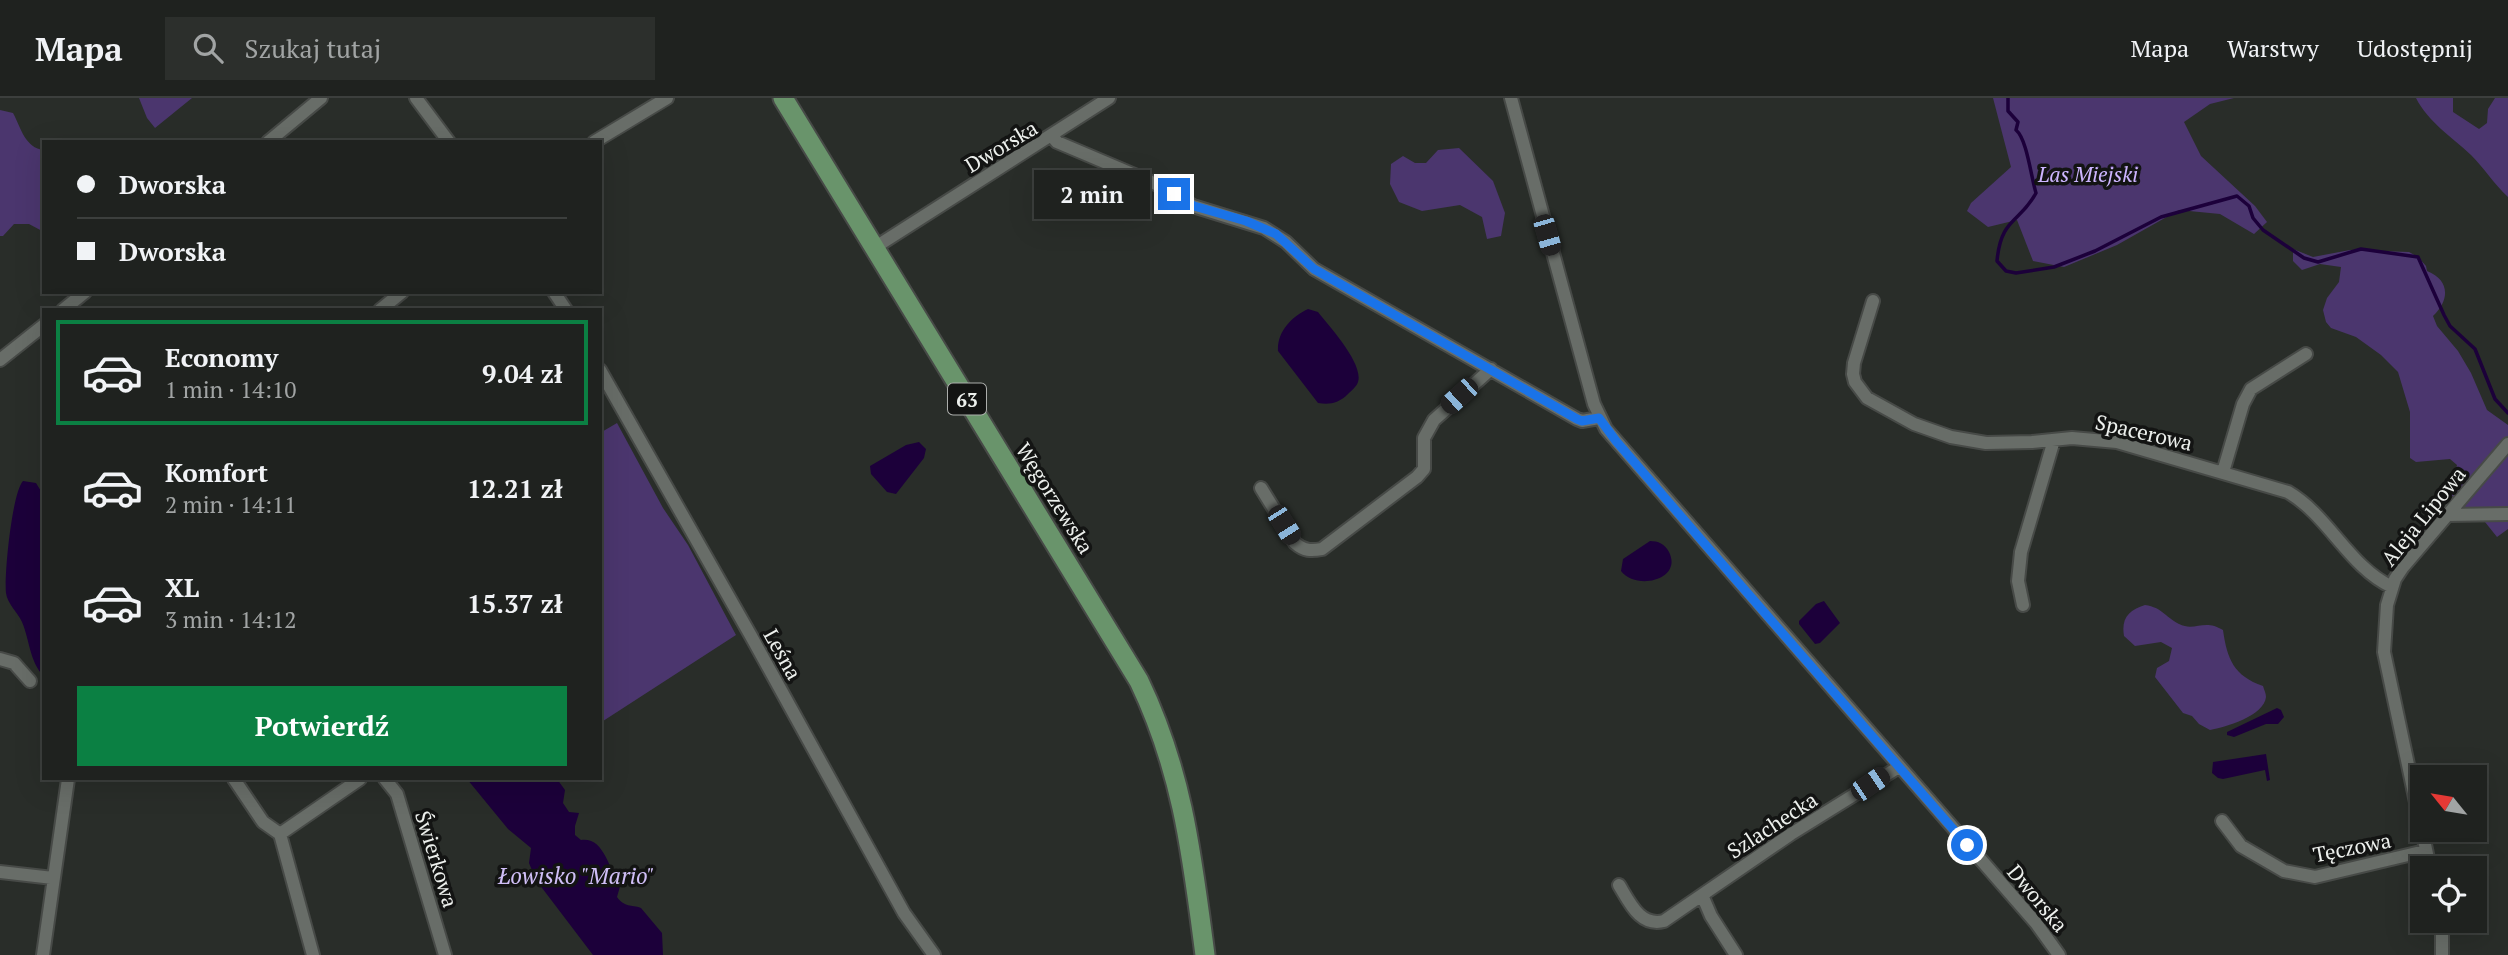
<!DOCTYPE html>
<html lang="pl">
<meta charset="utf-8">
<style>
body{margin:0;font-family:"PT Serif",serif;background:#2c2f2c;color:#f1f3f6;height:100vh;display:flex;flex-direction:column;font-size:26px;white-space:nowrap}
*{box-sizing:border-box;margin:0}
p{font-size:23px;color:#a1a4a4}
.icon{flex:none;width:38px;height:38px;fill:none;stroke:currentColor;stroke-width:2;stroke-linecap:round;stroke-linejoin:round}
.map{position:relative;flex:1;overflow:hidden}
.sheet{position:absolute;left:42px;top:210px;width:560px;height:472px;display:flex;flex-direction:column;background:#1f221f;border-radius:0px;box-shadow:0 7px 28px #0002,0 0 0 2px #3c3f3d}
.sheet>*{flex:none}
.hud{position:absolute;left:42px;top:42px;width:560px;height:154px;border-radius:0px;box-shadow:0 7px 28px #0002,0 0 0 2px #3c3f3d;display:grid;align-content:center;height:154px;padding:0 35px;background:#1f221f}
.needle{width:46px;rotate:300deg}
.fabs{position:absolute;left:2410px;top:667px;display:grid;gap:14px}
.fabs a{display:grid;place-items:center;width:77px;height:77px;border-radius:0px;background:#1f221f;box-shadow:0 7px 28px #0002,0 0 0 2px #3c3f3d;font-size:35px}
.end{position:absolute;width:32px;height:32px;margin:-16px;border:9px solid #1a73e8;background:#fff;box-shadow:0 0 0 4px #fff}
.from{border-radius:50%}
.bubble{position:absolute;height:49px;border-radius:0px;background:#1f221f;box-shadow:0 7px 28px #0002,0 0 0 2px #3c3f3d;font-size:23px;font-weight:600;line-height:49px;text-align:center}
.car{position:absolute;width:21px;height:42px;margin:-21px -10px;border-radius:9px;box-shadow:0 0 5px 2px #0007;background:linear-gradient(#222 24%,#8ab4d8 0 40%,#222 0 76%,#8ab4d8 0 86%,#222 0)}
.hud b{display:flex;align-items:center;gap:24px;height:66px;font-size:26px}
.hud b+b{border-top:2px solid #3c3f3d}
.hud i{width:18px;height:18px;background:#f1f3f6}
ul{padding:12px 0 0;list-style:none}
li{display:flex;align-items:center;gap:21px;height:105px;margin:0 14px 10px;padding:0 21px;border:4px solid transparent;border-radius:0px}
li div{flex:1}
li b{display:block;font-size:26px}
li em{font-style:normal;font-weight:600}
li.on{border-color:#0b8043}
li>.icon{width:63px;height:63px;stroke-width:1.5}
.cta{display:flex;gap:14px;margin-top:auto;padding:14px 35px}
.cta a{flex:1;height:80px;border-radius:0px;background:#0b8043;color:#fff;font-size:28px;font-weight:600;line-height:80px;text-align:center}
header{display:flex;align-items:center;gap:42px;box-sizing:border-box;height:98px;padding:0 35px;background:#1f221f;border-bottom:2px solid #3c3f3d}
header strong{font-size:33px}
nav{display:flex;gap:38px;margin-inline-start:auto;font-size:24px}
.search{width:490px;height:63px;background:#2c2f2c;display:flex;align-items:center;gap:18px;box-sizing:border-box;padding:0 24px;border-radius:0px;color:#a1a4a4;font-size:26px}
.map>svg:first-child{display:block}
</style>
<header>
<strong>Mapa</strong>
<div class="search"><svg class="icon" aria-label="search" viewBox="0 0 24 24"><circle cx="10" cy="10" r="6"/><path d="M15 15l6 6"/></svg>Szukaj tutaj</div>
<nav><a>Mapa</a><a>Warstwy</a><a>Udostępnij</a></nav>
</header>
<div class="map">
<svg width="2508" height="857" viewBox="0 0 2508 857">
<rect width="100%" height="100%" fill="#292d29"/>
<path fill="#4b366e" d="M139,0H192L155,30L147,20Z
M1993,0H2234L2210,6L2184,24L2201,58L2255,108L2267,124L2254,136L2220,116L2179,112L2117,147L2064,169L2033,163L2017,122L1988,129L1967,113L1971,105L2011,69Z
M2416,0H2453V14L2479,31L2487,25L2488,11L2495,0H2508V99C2494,86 2484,70 2471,57C2451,38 2428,24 2416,0Z
M0,12L13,15C21,30 25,50 44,52V134L29,126H14L3,138H0Z
M1459,50L1493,83L1505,115L1501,138L1487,141L1482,119L1460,107L1422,113L1399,104L1390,86L1391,66L1403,58L1415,65H1426L1438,52Z
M2293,151L2313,159L2350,152L2409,154L2418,159L2426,168L2427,173C2450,182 2450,202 2433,218L2437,228L2458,253L2471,275L2487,312L2508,327V431L2497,439L2485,424L2470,421L2450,395L2457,367L2450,361L2416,364L2410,360V314L2398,274L2381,257L2356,239L2331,230L2326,224L2323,212L2327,200L2339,184L2341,169L2320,166L2302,172L2293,163Z
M617,325L663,410L688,447L736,537L600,625V335Z
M2145,507C2163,510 2164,518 2179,526C2195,534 2204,520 2223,532C2227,561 2234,578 2263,588C2264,592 2266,595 2266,599C2264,618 2226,629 2210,632L2199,626L2192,618L2183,615L2155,579L2157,570L2169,563L2172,550L2161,544L2135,548L2124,538C2121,520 2129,512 2145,507Z"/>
<path fill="#1c003a" d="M1308,211L1318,214C1329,228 1364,266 1358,284C1357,288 1351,293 1348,296C1339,305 1330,307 1318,305L1278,253C1277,234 1291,219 1308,211Z
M919,344L926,351L924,360L896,396L887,394L871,376L870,368L906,347Z
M23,383L36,385L44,398V579C29,562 30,543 22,524C18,515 7,505 6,495C4,477 12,395 23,383Z
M1650,443C1658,443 1665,446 1669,454C1683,482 1636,493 1621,473L1623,461Z
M1824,503L1840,525L1820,545L1815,546L1799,526V523L1816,506Z
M2277,610L2281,612L2284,619L2278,626H2266L2234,639L2227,637V634Z
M2266,656L2270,682L2267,683L2265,672L2223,681L2218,680L2212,675L2213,664Z
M467,681H557L565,692L563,705L569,714L579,715L575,728V737L581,742C605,739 607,771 621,785L617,799C625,810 631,806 641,810L662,835L663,857H593L536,782L529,765L531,750L508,731Z"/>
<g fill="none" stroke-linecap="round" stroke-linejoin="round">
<path stroke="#1c003a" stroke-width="3.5" d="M2008,0V13L2018,24L2016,32C2027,41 2031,79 2036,95C2020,125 2001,119 1997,163L2006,173L2016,175L2054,169L2095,153L2161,119L2237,98L2249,108L2253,120L2263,132L2304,160L2318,164L2361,151L2418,159L2444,217L2450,228L2475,251L2495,301L2508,315"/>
<defs>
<path id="street" d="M416,0L449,44
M1511,0L1594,306L1606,331L2036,825L2059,857
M1051,37L1057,44L1156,86L1193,108L1264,130L1286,144L1314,171L1577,321L1582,323L1599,320
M268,44L321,0
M594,44L667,0
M874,150L1109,0
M554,194L566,212
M1873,203L1854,265L1853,276L1855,284L1867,300L1914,326L1951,339L1986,345L2032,344L2072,340L2117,344L2288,394C2329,418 2349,469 2392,489
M63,212L85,194
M380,212L402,194
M0,262L44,227
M600,272L751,538L904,815L934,857
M2223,374L2243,306L2251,291L2306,256
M1261,390L1295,445C1304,453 1311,453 1322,451L1417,379L1424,371V340L1434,322L1491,271
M2447,417L2508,416
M2023,507L2018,483L2021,454L2054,342
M0,561L14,565L30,583
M234,681L263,724L280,736L313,857
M385,681L397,696L445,857
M2222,723L2241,748L2284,773L2315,779L2425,753
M280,736L360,681
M2430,770L2384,554L2387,507L2395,481L2403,469L2508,346
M0,774L53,780
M1619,787C1630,805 1640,829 1664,823L1791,736L1899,669
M1702,797L1711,818L1736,857
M2440,822L2442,836V857
M43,857L68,681"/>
<path id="primary" d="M783,0L1139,583C1183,675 1192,758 1205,857"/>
</defs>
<use href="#street" stroke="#474a47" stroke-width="16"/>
<use href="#primary" stroke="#474a47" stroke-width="23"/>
<use href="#street" stroke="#686d68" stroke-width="12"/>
<use href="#primary" stroke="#69946b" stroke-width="19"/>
</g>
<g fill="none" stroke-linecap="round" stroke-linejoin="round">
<path stroke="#1a73e8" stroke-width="9" d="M1174,96L1194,108L1246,123L1276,136L1314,171L1577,321L1582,323L1599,320L1616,343L1710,452L1967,747"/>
</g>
<g text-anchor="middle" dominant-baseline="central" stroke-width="7" stroke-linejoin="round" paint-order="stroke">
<rect fill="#131413" stroke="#acaeac" stroke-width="2" x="948" y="285.5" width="38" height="31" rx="5"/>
<g font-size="19" font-weight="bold" fill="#edf0ed">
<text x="967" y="301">63</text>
</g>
<g font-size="21" fill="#edf0ed" stroke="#131413">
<text transform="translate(1001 48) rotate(-31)">Dworska</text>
<text transform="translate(2144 334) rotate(13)">Spacerowa</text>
<text transform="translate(1055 400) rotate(58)">Węgorzewska</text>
<text transform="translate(2423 418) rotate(-51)">Aleja Lipowa</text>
<text transform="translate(783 556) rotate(61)">Leśna</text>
<text transform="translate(1772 727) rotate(-33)">Szlachecka</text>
<text transform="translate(2352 749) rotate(-11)">Tęczowa</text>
<text transform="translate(437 761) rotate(73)">Świerkowa</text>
<text transform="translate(2038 800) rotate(50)">Dworska</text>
</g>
<g font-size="21" font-style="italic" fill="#cdb5ff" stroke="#131413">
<text x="2088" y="76">Las Miejski</text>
</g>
<g font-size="23" font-style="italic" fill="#cfbef6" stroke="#131413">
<text x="576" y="777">Łowisko "Mario"</text>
</g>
</g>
</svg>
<div class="fabs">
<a><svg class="needle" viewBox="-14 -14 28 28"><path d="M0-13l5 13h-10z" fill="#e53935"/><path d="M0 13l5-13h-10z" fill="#a1a4a4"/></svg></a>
<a><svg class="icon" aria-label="locate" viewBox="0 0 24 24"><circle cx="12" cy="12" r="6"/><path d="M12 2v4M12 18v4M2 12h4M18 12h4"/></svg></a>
</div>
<i class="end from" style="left:1967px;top:747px"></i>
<i class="end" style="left:1174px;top:96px"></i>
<div class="bubble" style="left:1034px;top:72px;width:116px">2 min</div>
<i class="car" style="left:1547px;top:137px;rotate:164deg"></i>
<i class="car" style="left:1459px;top:298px;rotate:228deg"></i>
<i class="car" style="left:1284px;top:427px;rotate:148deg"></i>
<i class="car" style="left:1870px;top:686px;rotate:56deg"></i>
<div class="hud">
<b><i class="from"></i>Dworska</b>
<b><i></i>Dworska</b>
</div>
<section class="sheet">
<ul>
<li class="on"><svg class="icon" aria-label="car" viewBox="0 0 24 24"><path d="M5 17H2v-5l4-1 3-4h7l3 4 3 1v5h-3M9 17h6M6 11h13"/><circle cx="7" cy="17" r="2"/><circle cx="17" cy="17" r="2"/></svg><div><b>Economy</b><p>1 min · 14:10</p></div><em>9.04 zł</em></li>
<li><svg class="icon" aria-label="car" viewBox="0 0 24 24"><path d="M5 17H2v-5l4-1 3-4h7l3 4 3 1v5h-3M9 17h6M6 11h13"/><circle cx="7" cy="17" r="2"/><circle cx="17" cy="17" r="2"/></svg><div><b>Komfort</b><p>2 min · 14:11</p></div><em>12.21 zł</em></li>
<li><svg class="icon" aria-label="car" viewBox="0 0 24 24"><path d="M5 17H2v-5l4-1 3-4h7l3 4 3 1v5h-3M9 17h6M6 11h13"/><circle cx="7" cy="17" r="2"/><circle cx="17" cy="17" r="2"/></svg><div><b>XL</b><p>3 min · 14:12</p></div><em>15.37 zł</em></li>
</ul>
<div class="cta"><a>Potwierdź</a></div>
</section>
</div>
